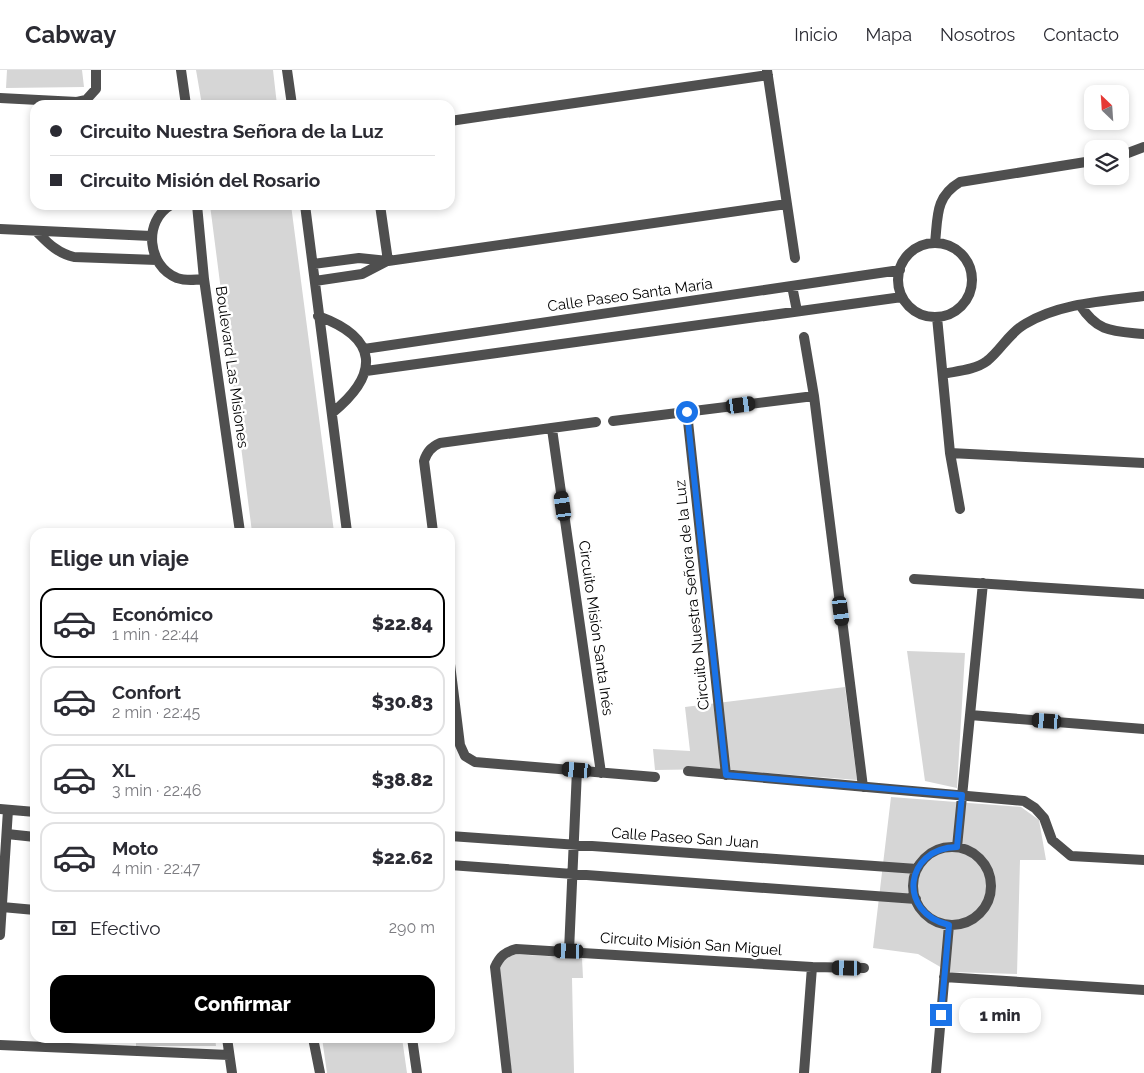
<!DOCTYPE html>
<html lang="es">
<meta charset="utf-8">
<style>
body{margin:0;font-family:Raleway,sans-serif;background:#f2f2f3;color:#2b2b33;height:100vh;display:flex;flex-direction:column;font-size:19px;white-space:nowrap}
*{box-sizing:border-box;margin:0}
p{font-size:16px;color:#7c7c81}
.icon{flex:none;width:28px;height:28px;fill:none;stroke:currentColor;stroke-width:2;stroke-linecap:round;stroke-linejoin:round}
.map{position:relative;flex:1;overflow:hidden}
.panel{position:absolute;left:30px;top:458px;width:425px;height:515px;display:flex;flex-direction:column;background:#fff;border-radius:15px;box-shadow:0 2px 8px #0003}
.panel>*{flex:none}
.top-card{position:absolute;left:30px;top:30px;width:425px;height:110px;border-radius:15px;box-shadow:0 2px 8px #0003;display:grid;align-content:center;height:110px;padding:0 20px;background:#fff}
.needle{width:32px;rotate:335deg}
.fabs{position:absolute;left:1084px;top:15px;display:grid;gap:10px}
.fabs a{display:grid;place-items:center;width:45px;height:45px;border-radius:10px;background:#fff;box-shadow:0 2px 8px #0003;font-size:25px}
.end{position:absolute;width:22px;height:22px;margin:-11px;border:6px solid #1a73e8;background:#fff;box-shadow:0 0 0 2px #fff}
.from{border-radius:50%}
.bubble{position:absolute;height:35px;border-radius:15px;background:#fff;box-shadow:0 2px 8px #0003;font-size:16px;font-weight:800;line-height:35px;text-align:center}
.car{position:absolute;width:15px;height:30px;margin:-15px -8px;border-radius:6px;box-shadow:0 0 4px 1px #0007;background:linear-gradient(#222 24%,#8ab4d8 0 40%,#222 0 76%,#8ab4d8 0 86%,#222 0)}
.top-card b{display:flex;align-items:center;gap:18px;height:48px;font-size:19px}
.top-card b+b{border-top:1px solid #e1e1e2}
.top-card i{width:12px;height:12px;background:#2b2b33}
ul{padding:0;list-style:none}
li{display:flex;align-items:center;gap:15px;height:70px;margin:0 10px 8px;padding:0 10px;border:2px solid #e1e1e2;border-radius:15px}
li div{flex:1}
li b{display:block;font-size:19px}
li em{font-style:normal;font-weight:800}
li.current{border-color:#000}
li>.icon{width:45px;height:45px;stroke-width:1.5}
h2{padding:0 20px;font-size:22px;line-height:60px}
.pay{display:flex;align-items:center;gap:12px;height:55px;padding:0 20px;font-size:19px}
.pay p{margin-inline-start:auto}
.primary-button{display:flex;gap:10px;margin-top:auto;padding:10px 20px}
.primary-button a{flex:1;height:58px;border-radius:15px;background:#000;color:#fff;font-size:20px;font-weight:800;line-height:58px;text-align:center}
header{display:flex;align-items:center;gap:30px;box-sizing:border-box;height:70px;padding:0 25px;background:#fff;border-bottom:1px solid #e1e1e2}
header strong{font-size:24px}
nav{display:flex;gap:28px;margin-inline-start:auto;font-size:18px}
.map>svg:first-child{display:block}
</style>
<header>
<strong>Cabway</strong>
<nav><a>Inicio</a><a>Mapa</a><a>Nosotros</a><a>Contacto</a></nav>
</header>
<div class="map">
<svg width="1144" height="1003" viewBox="0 0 1144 1003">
<rect width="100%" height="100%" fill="#fff"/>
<path fill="#d6d6d6" d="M7,0H82L84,17L6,18Z
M196,0H273L277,35H202Z
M210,135H291L334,462H252Z
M907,581L965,583L957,718L925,711Z
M845,617L857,710L719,699L655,700L653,679L690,681L685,637Z
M891,727L1021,737L1039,750L1046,790H1020L1017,904L949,902L918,884L873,878Z
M508,884L582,888L583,908H572L574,1003H512L497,899Z
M136,968H215L216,976H136Z
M322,968H402L407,1003H327Z"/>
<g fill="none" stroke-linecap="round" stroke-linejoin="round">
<path stroke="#4f4f4f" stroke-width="10" d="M181,0L186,35
M287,0L292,35
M767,0L795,188
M0,28L77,32L86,30L96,19V0
M450,51L768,5
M1120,86L1144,77
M171,135C143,151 147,196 177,208C186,211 195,210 204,209
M197,135L204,209L240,462
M305,135L347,462
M380,135L388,191
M0,159L151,166
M36,161C48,173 57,183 74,187L157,190
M935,173C938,146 935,127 960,112L1092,91
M898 210a37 37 0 1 1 74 0a37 37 0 1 1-74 0Z
M313,194L359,188L388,191L787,134
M315,211L362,204L387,191
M792,216L797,241
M1080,235C1098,263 1113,261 1144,264
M318,246C379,268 380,304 332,343
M937,247L950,383L960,439
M804,267L814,326L863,717
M364,279L900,200
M366,301L902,227
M943,304C957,301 975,300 987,291C1001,280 1009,263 1025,254C1060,233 1105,231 1144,226
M687,342L726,705
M613,351L814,326
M552,359L601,703
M950,383L1144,393
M433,462L424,391C427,382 431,377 440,373L596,352
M914,509L1144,524
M450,594L460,675L465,686L475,692L655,707
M970,645L1144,659
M688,701L1024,731L1035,738L1044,748L1052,770L1071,786L1144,790
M0,739L35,742
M7,764L35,767
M450,766L917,799
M957,777L983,513
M913 816a39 39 0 1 1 78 0a39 39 0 1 1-78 0Z
M450,795L916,829
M2,837L35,840
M0,865L8,740
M569,881L577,700
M944,907L1144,920
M227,968L232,1003
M313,968L320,1003
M412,968L417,1003
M0,975L229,985
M507,1003L495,897C500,886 505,882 516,879L812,897L864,898
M804,1003L812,897
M936,1003L949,855"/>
</g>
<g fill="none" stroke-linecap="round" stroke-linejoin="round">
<path stroke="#1a73e8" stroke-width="6" d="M687,342L726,705L962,725L957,777C904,778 897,843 949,855L941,945"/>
</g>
<g text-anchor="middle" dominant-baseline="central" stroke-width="5" stroke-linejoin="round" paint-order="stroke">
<g font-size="15" fill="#000" stroke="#fff">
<text transform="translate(630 225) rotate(-8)">Calle Paseo Santa María</text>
<text transform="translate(232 297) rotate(82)">Boulevard Las Misiones</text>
<text transform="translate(692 525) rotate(-96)">Circuito Nuestra Señora de la Luz</text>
<text transform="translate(596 558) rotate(82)">Circuito Misión Santa Inés</text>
<text transform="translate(685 768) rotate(4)">Calle Paseo San Juan</text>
<text transform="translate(691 874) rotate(4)">Circuito Misión San Miguel</text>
</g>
</g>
</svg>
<div class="fabs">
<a><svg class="needle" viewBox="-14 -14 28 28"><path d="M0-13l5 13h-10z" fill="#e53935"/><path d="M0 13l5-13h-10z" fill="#7c7c81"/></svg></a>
<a><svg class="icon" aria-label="layers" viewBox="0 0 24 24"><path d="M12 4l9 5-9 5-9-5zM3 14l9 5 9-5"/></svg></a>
</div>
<i class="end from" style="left:687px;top:342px"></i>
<i class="end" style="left:941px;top:945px"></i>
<div class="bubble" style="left:959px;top:928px;width:82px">1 min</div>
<i class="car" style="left:741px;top:335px;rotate:82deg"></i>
<i class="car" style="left:563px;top:436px;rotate:352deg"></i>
<i class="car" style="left:841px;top:541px;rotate:173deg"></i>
<i class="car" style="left:1047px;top:651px;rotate:274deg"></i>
<i class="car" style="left:577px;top:700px;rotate:275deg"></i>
<i class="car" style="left:569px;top:881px;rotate:272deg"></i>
<i class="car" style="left:847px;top:898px;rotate:271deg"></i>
<div class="top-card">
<b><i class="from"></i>Circuito Nuestra Señora de la Luz</b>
<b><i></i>Circuito Misión del Rosario</b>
</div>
<section class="panel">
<h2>Elige un viaje</h2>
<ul>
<li class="current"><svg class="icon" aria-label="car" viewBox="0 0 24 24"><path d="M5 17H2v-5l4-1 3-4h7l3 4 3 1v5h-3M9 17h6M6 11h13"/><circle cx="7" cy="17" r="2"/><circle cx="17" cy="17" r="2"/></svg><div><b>Económico</b><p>1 min · 22:44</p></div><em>$22.84</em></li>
<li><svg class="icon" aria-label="car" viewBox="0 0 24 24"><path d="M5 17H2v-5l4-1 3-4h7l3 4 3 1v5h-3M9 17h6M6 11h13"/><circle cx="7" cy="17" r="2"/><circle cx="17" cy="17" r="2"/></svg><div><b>Confort</b><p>2 min · 22:45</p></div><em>$30.83</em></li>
<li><svg class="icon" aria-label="car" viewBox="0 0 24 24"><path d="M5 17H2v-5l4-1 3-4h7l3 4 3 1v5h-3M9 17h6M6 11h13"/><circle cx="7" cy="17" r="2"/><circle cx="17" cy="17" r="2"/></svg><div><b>XL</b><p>3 min · 22:46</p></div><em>$38.82</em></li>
<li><svg class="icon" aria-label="car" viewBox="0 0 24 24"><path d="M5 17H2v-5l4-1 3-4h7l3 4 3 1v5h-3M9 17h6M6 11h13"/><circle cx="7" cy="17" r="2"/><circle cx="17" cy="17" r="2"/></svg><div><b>Moto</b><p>4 min · 22:47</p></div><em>$22.62</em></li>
</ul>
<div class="pay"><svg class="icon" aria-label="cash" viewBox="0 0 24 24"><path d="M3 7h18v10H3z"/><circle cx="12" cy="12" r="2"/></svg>Efectivo<p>290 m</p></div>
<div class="primary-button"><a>Confirmar</a></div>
</section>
</div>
